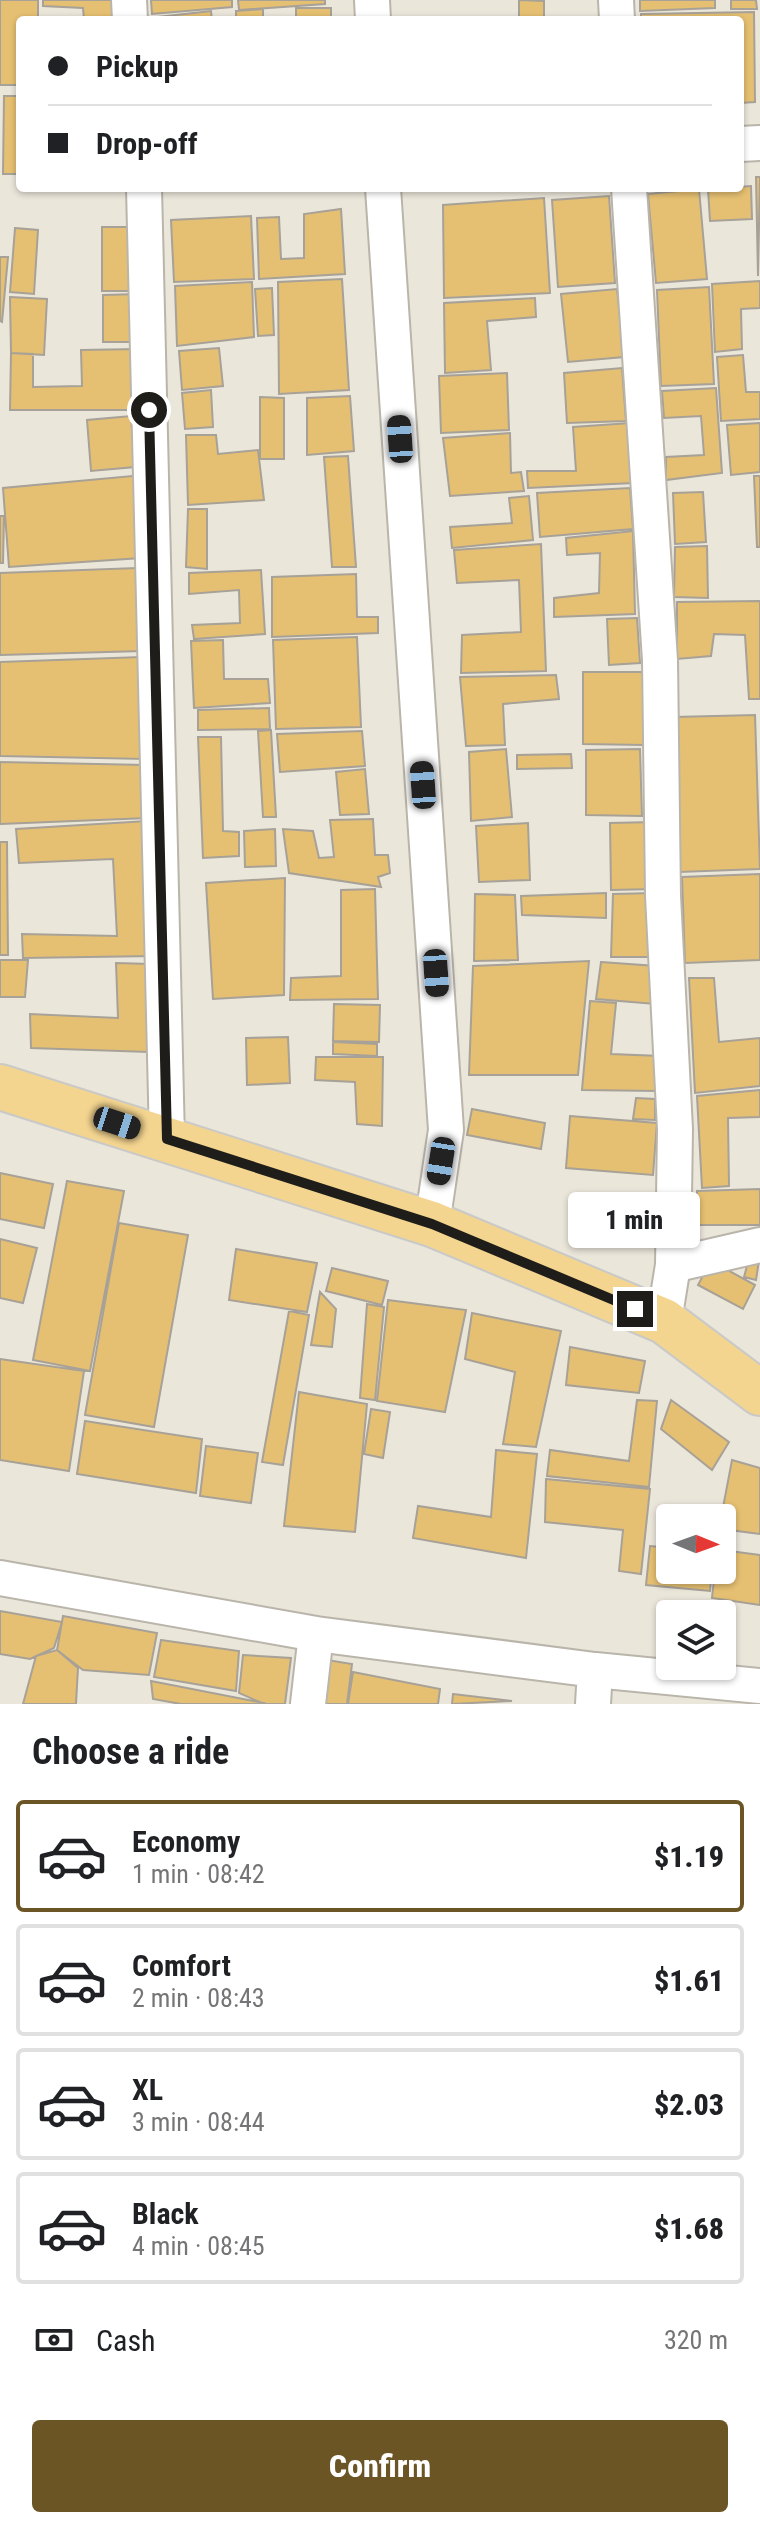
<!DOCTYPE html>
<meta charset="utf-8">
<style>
body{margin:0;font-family:"Roboto Condensed",sans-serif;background:#f6f6f6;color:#202124;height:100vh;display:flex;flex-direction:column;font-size:30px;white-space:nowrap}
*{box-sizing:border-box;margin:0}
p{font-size:26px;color:#757577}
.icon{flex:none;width:44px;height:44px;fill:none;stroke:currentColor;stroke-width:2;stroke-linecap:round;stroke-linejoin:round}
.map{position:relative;height:1704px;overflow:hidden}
.side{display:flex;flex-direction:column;background:#fff;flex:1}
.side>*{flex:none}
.hud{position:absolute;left:16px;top:16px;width:728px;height:176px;border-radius:8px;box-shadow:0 2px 6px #0004;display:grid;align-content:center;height:176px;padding:0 32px;background:#fff}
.needle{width:52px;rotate:91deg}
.fabs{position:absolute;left:656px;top:1504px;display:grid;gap:16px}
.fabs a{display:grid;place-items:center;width:80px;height:80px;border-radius:8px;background:#fff;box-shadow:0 2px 6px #0004;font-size:40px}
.end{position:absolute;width:36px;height:36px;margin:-18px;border:10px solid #1f1d19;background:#fff;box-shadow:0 0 0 4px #fff}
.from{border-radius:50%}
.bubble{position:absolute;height:56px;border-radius:8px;background:#fff;box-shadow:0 2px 6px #0004;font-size:26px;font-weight:800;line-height:56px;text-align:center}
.car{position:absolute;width:24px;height:48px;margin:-24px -12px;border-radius:10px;box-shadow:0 0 6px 2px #0007;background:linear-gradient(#222 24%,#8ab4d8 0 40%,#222 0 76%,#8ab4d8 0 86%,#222 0)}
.hud b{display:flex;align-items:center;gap:28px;height:76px;font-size:30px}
.hud b+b{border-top:2px solid #e0e0e0}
.hud i{width:20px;height:20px;background:#202124}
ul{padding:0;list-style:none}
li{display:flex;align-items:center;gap:24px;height:112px;margin:0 16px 12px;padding:0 16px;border:4px solid #e0e0e0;border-radius:8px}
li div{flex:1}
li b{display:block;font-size:30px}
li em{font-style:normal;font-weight:800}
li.current{border-color:#6c5525}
li>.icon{width:72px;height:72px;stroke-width:1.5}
h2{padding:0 32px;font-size:36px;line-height:96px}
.pay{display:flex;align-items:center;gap:20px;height:88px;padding:0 32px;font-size:30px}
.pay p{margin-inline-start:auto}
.primary-button{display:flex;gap:16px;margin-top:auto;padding:16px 32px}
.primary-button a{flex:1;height:92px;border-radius:8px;background:#6c5525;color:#fff;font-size:32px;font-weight:800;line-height:92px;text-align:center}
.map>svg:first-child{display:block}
</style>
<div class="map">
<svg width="760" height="1704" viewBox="0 0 760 1704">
<rect width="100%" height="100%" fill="#ebe6da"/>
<path fill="#e6c072" stroke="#a7a197" stroke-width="2" d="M0,0H38V20H20V85H0Z
M43,0H115L116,20H84L83,8L43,6Z
M151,0H232V7L152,14Z
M238,0H325V4L239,10Z
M519,0L544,1V19L519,20Z
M640,0H715V8L640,11Z
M731,0H756L757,9H731Z
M296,8H331V20H296Z
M263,9V20H236V11Z
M211,11L212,20H158V17Z
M754,12L755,102L740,103V20H641V14Z
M4,96H20V174H3Z
M756,177H760L758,276Z
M751,186L752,219L710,221L708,189Z
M699,189L707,279L656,283L648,194Z
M609,196L615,283L558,287L552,200Z
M544,198L550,293L444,298L443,205Z
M341,209L345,274L259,279L257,218L279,217L281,259L304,258V214Z
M251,216L254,279L174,282L171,220Z
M102,227H141V291H102Z
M15,228L38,230L34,294L10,292Z
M0,257H8L2,322L0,321Z
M342,279L349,390L279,394L278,282Z
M760,281V308L741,309L742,349L715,352L712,284Z
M252,282L254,337L177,346L175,286Z
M709,287L714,384L661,386L657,290Z
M272,288L274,335L258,336L255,289Z
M617,289L624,357L568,362L561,294Z
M140,294V342H103V295Z
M10,297L47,299L44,355L11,353Z
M535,298L536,317L487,321L491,370L445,373L444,303Z
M219,348L223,386L182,390L179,351Z
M139,349V410H10L11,353L33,354V387L82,386L81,350Z
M743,355L746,392H760V419L721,421L717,357Z
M622,368L626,421L567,423L564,373Z
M507,373L509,430L441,433L439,376Z
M716,388L722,473L666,480V457L704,455L701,416L664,418L662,391Z
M211,390L213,427L185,429L182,393Z
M350,396L354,451L307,455V398Z
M260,397L284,398V459H260Z
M131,416L135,467L91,471L87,420Z
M630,423L633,483L528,488L527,471H576L573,427Z
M760,423V472L731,475L727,425Z
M510,433L511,473L521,472L524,491L450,496L443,438Z
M186,435H216L218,454L258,450L264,500L188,505Z
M348,456L356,567H332L324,457Z
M143,475L141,558L9,567L3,488Z
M754,476H760V547H757Z
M630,488L633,529L540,537L537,493Z
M703,492L706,542L675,544L673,493Z
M529,496L533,540L452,548L450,527L512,523L509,498Z
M188,509H207V569L186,567Z
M0,516H4L3,563H0Z
M633,531L635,614L554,617V598L599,593L600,553L567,555L566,538Z
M541,544L546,671L461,673L462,635L521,632L519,580L457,583L454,550Z
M707,546L708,598L674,597L675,547Z
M137,568L142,651L0,655V573Z
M261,570L265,634L194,639L192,625L240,623L239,590L189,594V573Z
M356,574L357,617H378V633L272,637V577Z
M760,601V699H749L745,635L714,634L711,656L677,659V602Z
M637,618L640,663L609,665L607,619Z
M357,637L361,727L276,729L273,640Z
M223,640L224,679H268L270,703L194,708L191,641Z
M141,657L146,759L0,756V662Z
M583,672H644V745L583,744Z
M556,675L559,699L503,704L505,745L466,746L460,677Z
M269,708L270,729L198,730V710Z
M755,715L760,869L679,872L675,717Z
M271,730L276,817H263L258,731Z
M362,731L365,766L280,772L277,734Z
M198,737H221L223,831L239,832V856L203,858Z
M506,749L512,817L471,821L469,752Z
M640,749L642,816L586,815V750Z
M571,754L572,768L517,769V755Z
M0,762L145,765L148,818L0,824Z
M365,769L369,814L340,815L336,772Z
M373,819L375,855H388L390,873L378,877L381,887L289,873L283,829L313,831L319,858L334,857L330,820Z
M147,821L154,956L23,958L22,934L117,936L113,859L19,863L16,829Z
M654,822L655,889L611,890L610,823Z
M528,823L530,880L479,882L476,826Z
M275,829L276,866L245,867L244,831Z
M0,842H7L8,955H0Z
M760,874V960L685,963L682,877Z
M285,878L284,995L213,999L206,883Z
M375,889L378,999L290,1000L291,978L341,976V890Z
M606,893V918L522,915L521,896Z
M655,893L656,957H611L613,894Z
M475,894L515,895L518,960L474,961Z
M0,960H28L25,997H0Z
M589,961L578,1075H469L473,966Z
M601,962L656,966L655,1004L596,999Z
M116,963L150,964L149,1052L31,1048L30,1014L118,1018Z
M689,978H714L719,1042L760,1038V1086L695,1093Z
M590,1001L616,1003L611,1054L660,1056L659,1091L582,1090Z
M334,1004L380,1005L379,1042L333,1041Z
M288,1037L290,1083L247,1085L246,1038Z
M333,1042L377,1044V1056L333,1054Z
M316,1057H383L382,1126L357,1124L355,1082L315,1080Z
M760,1090V1117L728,1118L729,1186L702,1188L697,1096Z
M636,1098L655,1099V1120L633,1119Z
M472,1109L545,1123L541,1149L467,1135Z
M570,1116L657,1123L653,1175L566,1168Z
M0,1173L53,1184L44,1228L0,1219Z
M67,1181L124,1191L90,1371L33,1360Z
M760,1189V1225H696L697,1191Z
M119,1223L188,1235L154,1427L85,1415Z
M0,1239L37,1248L23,1303L0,1298Z
M236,1249L317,1263L307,1312L229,1300Z
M751,1251L760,1254L756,1280L744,1277Z
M711,1261L755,1285L743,1309L698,1285Z
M332,1268L388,1281L382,1305L326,1291Z
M320,1292L336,1309L332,1347L311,1345Z
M388,1300L466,1310L445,1412L377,1401Z
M367,1304L384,1307L375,1400L360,1398Z
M289,1311L309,1315L283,1465L262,1462Z
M472,1313L561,1331L536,1447L503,1444L515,1372L465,1359Z
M570,1347L645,1361L639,1393L566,1385Z
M0,1359L84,1371L69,1471L0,1460Z
M299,1392L367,1404L355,1532L284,1526Z
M637,1400L657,1401L649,1487L547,1476L550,1450L629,1461Z
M671,1400L729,1442L712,1470L661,1429Z
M371,1409L390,1412L383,1458L364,1454Z
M85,1421L202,1439L196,1493L77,1474Z
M206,1446L258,1453L251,1503L200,1496Z
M496,1450L537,1454L526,1558L413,1538L418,1506L491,1517Z
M732,1460L760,1468V1534L722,1529L721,1518Z
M546,1479L650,1489L641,1574L619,1571L623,1530L545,1522Z
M650,1546L670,1548V1570H712L710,1591L646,1585Z
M722,1550L760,1555V1605L712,1598L715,1570H722Z
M0,1611L62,1622L54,1648L30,1659L0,1654Z
M63,1616L157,1633L149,1675L83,1670L57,1650Z
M161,1640L239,1651L236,1691L154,1677Z
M57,1650L78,1668L76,1704H23L36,1656Z
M243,1655L291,1658L285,1704H264L239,1693Z
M327,1660L352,1664L347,1704H319Z
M353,1672L440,1689L438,1704H348Z
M151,1681L264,1703L263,1704H181L153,1699Z
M453,1694L512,1701L452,1704Z"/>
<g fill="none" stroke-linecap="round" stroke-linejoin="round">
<defs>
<path id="minor" d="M129,0L130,20
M372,0L373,20
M616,0L617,20
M740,144L760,143
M144,188L167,1139
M383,188L446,1130L432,1224
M629,188L660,660L663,896L675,1129L673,1265L664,1321
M673,1265L760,1245
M0,1578L316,1634L595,1670L760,1686
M308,1704L316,1634
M593,1704L595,1670"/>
<path id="major" d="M0,1087L432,1224L664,1321L760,1393"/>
</defs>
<use href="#minor" stroke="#bab5aa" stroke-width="38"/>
<use href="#major" stroke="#c9c9c8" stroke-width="48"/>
<use href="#minor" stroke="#fff" stroke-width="34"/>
<use href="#major" stroke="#f4d590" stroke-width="44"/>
</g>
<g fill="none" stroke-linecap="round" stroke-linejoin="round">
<path stroke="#1f1d19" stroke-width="10" d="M149,410L167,1139L432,1224L635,1309"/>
</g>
</svg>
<div class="fabs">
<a><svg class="needle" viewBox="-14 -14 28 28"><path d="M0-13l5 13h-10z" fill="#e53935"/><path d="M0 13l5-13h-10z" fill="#757577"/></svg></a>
<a><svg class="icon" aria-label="layers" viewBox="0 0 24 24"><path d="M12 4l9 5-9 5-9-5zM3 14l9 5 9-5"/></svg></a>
</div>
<i class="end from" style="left:149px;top:410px"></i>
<i class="end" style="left:635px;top:1309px"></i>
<div class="bubble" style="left:568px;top:1192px;width:132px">1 min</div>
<i class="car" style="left:400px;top:439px;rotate:356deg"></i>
<i class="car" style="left:423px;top:785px;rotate:356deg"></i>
<i class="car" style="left:436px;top:973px;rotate:176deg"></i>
<i class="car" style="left:117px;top:1123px;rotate:108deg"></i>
<i class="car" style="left:441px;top:1161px;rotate:189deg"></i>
<div class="hud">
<b><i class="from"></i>Pickup</b>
<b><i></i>Drop-off</b>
</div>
</div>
<section class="side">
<h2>Choose a ride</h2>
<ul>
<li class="current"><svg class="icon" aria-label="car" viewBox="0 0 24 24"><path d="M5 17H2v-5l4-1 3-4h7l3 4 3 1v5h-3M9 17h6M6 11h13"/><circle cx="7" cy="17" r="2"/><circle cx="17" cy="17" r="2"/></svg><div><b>Economy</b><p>1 min · 08:42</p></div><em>$1.19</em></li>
<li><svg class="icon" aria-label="car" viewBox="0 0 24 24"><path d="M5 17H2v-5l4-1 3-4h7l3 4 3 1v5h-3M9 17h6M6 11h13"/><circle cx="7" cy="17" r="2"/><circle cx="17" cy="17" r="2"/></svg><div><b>Comfort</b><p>2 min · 08:43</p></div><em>$1.61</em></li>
<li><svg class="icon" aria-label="car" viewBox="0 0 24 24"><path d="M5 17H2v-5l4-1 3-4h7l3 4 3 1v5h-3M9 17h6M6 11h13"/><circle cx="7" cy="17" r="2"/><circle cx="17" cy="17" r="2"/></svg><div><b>XL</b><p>3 min · 08:44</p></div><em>$2.03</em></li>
<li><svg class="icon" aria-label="car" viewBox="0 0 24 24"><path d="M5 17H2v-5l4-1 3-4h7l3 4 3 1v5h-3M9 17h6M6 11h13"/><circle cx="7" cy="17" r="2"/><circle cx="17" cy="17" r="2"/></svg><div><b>Black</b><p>4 min · 08:45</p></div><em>$1.68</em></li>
</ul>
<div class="pay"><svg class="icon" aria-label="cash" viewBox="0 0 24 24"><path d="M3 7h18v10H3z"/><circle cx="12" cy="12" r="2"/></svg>Cash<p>320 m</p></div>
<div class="primary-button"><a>Confirm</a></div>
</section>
